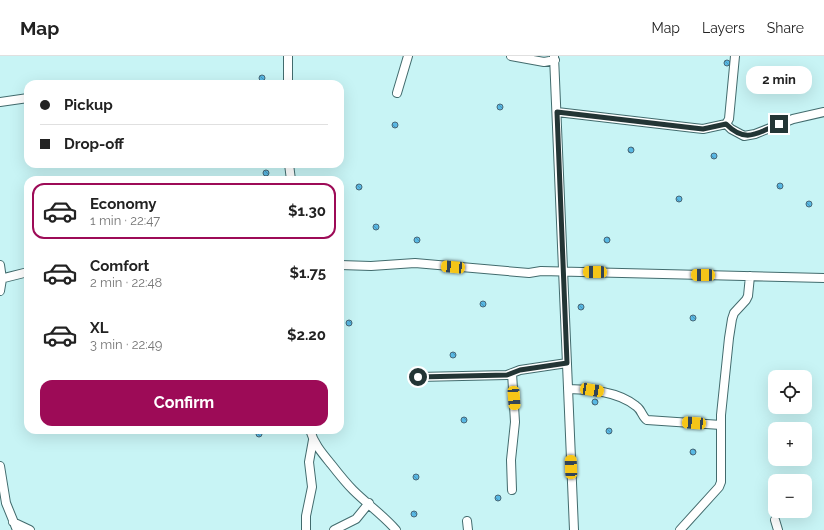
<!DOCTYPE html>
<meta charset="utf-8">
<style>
body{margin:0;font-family:Raleway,sans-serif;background:#f2f2f2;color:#222;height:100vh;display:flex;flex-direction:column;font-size:15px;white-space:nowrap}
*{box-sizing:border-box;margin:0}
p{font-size:13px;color:#767676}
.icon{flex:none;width:22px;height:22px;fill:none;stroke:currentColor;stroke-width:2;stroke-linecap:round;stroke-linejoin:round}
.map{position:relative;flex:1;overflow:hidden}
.details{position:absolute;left:24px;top:120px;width:320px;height:258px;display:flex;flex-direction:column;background:#fff;border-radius:12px;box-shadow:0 4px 16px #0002}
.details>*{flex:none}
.banner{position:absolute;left:24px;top:24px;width:320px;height:88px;border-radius:12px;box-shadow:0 4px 16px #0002;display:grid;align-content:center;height:88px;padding:0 16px;background:#fff}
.tools{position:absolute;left:768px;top:314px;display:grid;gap:8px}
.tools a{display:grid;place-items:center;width:44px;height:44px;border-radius:8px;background:#fff;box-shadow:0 4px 16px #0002;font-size:20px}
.end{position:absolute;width:18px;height:18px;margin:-9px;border:5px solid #233535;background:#fff;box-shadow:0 0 0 2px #fff}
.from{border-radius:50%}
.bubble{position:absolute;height:28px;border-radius:12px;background:#fff;box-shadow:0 4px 16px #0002;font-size:13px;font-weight:700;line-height:28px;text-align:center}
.car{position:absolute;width:12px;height:24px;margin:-12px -6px;border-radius:5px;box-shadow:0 0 3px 1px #0007;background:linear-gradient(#f5c518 24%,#345 0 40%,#f5c518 0 76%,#345 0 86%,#f5c518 0)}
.banner b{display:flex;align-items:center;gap:14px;height:38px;font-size:15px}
.banner b+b{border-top:1px solid #e0e0e0}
.banner i{width:10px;height:10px;background:#222}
ul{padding:7px 0 0;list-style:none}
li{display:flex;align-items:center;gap:12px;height:56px;margin:0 8px 6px;padding:0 8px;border:2px solid transparent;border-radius:12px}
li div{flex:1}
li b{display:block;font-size:15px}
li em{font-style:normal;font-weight:700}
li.current{border-color:#9d0b57}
li>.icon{width:36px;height:36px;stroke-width:1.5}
.button{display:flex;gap:8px;margin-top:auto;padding:8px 16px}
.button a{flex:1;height:46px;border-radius:12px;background:#9d0b57;color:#fff;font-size:16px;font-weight:700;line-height:46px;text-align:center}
header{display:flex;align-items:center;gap:24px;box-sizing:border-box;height:56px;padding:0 20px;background:#fff;border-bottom:1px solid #e0e0e0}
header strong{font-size:19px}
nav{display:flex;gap:22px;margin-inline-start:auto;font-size:14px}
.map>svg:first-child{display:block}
</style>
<header>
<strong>Map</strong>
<nav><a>Map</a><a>Layers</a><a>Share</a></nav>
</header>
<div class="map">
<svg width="824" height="474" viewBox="0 0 824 474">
<defs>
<pattern id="building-back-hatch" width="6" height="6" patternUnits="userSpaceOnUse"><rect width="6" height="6" fill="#58b8e4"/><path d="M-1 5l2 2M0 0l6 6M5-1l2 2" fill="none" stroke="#4896ba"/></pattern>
</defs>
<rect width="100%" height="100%" fill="#c8f4f5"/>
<path fill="url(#building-back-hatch)" stroke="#486979" d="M724 7a3 3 0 1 1 6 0a3 3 0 1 1-6 0Z
M760 16a3 3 0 1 1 6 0a3 3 0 1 1-6 0Z
M259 22a3 3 0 1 1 6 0a3 3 0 1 1-6 0Z
M497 51a3 3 0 1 1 6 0a3 3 0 1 1-6 0Z
M392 69a3 3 0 1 1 6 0a3 3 0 1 1-6 0Z
M628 94a3 3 0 1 1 6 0a3 3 0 1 1-6 0Z
M711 100a3 3 0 1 1 6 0a3 3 0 1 1-6 0Z
M263 117a3 3 0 1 1 6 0a3 3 0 1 1-6 0Z
M777 130a3 3 0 1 1 6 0a3 3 0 1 1-6 0Z
M356 131a3 3 0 1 1 6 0a3 3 0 1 1-6 0Z
M676 143a3 3 0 1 1 6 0a3 3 0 1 1-6 0Z
M806 148a3 3 0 1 1 6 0a3 3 0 1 1-6 0Z
M373 171a3 3 0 1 1 6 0a3 3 0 1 1-6 0Z
M414 184a3 3 0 1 1 6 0a3 3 0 1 1-6 0Z
M604 184a3 3 0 1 1 6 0a3 3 0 1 1-6 0Z
M480 248a3 3 0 1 1 6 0a3 3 0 1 1-6 0Z
M578 251a3 3 0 1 1 6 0a3 3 0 1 1-6 0Z
M690 262a3 3 0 1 1 6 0a3 3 0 1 1-6 0Z
M346 267a3 3 0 1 1 6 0a3 3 0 1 1-6 0Z
M450 299a3 3 0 1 1 6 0a3 3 0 1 1-6 0Z
M592 346a3 3 0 1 1 6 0a3 3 0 1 1-6 0Z
M461 364a3 3 0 1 1 6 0a3 3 0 1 1-6 0Z
M606 375a3 3 0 1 1 6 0a3 3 0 1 1-6 0Z
M256 378a3 3 0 1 1 6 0a3 3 0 1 1-6 0Z
M690 396a3 3 0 1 1 6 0a3 3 0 1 1-6 0Z
M413 421a3 3 0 1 1 6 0a3 3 0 1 1-6 0Z
M495 442a3 3 0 1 1 6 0a3 3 0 1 1-6 0Z
M411 458a3 3 0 1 1 6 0a3 3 0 1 1-6 0Z"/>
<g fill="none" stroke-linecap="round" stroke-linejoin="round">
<defs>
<path id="minor" d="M288,0V28
M511,0L544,6L555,4
M554,0L574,474
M397,37L408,0
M0,46L28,42
M557,56L694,72L703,73L726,68
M726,68L731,73L744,80L755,78L793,63L824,56
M726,68L729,63L735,0
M289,108L291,124
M0,209L2,223L0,235
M340,209L371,210L415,207L529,217L541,215L824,222
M0,223L28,216
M418,321L507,319L520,314L567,307
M568,333C592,334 617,335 636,350C642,354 642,361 647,364L721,369
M310,374C314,388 322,397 331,408C338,417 345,426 353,434C367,448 383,459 396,474
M0,410L6,447L17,474
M512,434L511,404L515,366L512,317
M775,464L778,474
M467,465L468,474
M13,466L30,474
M306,474V460L312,431L309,406L313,384
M334,474L356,463L369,447
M680,474L719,431L721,426V359L729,282L732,263L734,257L746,244L748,240L750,220"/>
</defs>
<use href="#minor" stroke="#426b6d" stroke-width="10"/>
<use href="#minor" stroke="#fff" stroke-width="8"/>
</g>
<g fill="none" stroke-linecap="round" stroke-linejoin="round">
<path stroke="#233535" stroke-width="5" d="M418,321L507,319L520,314L567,307L557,56L694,72L703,73L726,68C746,88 757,77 779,68"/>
</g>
</svg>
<div class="tools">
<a><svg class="icon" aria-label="locate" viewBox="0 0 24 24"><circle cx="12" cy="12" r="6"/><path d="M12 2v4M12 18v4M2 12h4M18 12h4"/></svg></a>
<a>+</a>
<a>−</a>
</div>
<i class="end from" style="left:418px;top:321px"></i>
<i class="end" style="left:779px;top:68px"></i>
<div class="bubble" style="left:746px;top:10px;width:66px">2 min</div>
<i class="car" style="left:453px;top:211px;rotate:275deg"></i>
<i class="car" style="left:595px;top:216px;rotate:271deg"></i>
<i class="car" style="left:703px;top:219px;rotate:271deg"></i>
<i class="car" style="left:592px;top:334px;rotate:100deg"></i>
<i class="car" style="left:514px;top:342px;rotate:176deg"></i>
<i class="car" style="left:694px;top:367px;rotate:274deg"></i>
<i class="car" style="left:571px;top:411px;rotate:358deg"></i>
<div class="banner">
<b><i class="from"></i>Pickup</b>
<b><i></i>Drop-off</b>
</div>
<section class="details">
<ul>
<li class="current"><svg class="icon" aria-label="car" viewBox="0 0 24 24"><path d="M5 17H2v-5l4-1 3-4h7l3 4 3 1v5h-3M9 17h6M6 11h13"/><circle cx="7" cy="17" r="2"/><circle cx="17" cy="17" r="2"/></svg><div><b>Economy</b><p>1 min · 22:47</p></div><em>$1.30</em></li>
<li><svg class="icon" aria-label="car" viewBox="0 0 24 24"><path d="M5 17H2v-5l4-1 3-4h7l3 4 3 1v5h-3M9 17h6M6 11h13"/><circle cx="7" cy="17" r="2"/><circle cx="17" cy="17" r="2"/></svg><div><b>Comfort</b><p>2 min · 22:48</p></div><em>$1.75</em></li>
<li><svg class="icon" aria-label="car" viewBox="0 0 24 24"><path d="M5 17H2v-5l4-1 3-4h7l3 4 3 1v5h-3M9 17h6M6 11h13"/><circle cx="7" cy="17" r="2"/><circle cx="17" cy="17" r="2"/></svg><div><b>XL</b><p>3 min · 22:49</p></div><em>$2.20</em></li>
</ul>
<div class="button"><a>Confirm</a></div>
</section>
</div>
